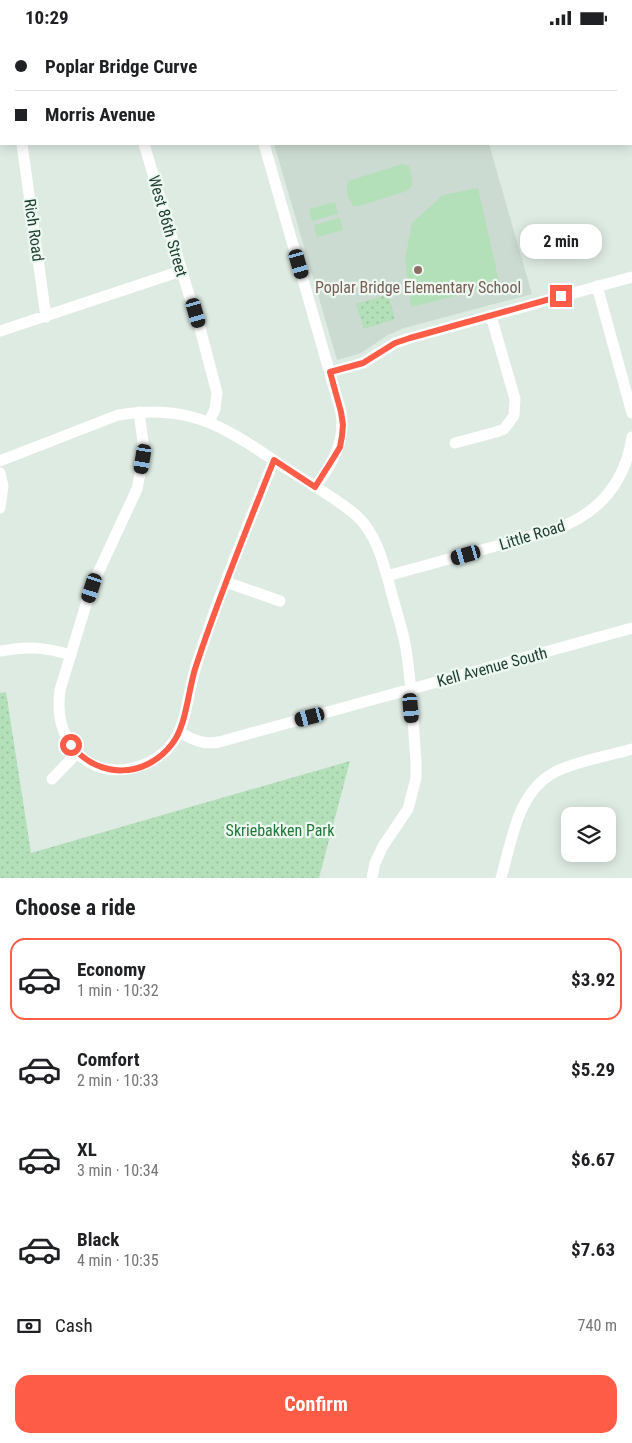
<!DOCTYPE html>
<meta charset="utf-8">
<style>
body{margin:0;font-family:"Roboto Condensed",sans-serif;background:#f6f6f6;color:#202124;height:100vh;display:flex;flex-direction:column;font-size:19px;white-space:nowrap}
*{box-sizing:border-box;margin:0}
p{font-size:16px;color:#757577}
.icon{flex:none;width:28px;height:28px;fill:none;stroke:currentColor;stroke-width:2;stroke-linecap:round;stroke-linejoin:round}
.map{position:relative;height:843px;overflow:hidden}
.drawer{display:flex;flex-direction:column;background:#fff;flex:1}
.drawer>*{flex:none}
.banner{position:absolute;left:0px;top:0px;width:632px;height:110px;box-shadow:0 2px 12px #0003;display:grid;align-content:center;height:110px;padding:0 15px;background:#fff}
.controls{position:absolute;left:561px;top:772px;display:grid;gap:10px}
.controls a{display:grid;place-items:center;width:55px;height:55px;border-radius:10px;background:#fff;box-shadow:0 2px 12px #0003;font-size:25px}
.end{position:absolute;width:22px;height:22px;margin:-11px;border:6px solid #ff5c48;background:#fff;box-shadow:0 0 0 2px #fff}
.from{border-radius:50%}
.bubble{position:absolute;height:35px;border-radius:15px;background:#fff;box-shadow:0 2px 12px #0003;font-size:16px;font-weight:700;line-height:35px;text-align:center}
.car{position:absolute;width:15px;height:30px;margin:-15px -8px;border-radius:6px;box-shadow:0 0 4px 1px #0007;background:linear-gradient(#222 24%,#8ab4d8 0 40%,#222 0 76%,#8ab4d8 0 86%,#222 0)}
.banner b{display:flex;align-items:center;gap:18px;height:48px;font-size:19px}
.banner b+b{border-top:1px solid #e0e0e0}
.banner i{width:12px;height:12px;background:#202124}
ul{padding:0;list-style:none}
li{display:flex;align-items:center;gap:15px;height:82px;margin:0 10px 8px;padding:0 5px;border:2px solid transparent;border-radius:15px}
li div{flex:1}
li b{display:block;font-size:19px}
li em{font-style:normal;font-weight:700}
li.selected{border-color:#ff5c48}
li>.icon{width:45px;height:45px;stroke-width:1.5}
h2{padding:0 15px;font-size:22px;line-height:60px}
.pay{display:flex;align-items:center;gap:12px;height:55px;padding:0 15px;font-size:19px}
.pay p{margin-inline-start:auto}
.primary-button{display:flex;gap:10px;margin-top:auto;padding:10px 15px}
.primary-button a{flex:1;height:58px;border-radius:15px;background:#ff5c48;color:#fff;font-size:20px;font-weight:700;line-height:58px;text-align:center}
.status{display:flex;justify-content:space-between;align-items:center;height:35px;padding:0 25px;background:#fff;direction:ltr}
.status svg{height:14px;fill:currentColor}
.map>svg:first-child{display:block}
</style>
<div class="status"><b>10:29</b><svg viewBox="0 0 49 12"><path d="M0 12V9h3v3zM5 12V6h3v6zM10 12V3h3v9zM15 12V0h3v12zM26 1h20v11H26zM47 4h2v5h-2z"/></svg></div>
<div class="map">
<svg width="632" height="843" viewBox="0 0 632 843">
<defs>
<pattern id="grass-dots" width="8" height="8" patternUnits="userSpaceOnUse" patternTransform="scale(1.25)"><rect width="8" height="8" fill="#b3dfb9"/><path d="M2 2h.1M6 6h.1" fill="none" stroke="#9ac09f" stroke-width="1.8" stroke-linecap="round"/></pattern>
</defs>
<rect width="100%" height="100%" fill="#deebe3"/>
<path fill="#ccdbd2" d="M329,0H628V1H324Z
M274,109H489L532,259L404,293L388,300L361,318L337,325Z"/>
<path fill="url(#grass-dots)" d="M386,260L389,262L395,284L364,294L356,269Z
M6,657L31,818L350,726L319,843H0V658Z"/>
<path fill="#b3dfb9" d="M402,129L409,131C411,141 416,149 407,156L359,171H354C348,165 345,154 348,146Z
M478,153L499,246L494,251L411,272L405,224L412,188L443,160Z
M335,167L338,179L312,186L309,174Z
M340,183L343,195L317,202L314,190Z"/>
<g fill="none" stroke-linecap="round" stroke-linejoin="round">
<path stroke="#fff" stroke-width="11" d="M118,0V1
M217,0L219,1
M11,1V0
M287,1L291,0
M22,109L46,282
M144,109L189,260L196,278L217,358L215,374L209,387
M264,109L341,377C346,407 332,429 315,452
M597,251L632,378
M0,296L181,236
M330,337L363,328L395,308L410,303L632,242
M139,377L143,407V424L137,454L91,553L60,655C57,678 60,696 75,715C100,746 148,738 171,710C187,691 188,655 196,631C218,561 247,493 274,425
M455,408L496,397L504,394L514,381L515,364L491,281
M0,426L118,380C183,369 217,387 269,422C297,442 332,459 357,481C377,500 383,527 390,552C395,573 403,594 406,614C412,651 413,690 416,727V743L408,774L383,811L375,828L372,843
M0,438L3,451L0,473
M387,541L554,495C598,479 625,449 632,402
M226,547L280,566
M0,616C28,611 44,612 71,620
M179,697C193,705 204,710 219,707L632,593
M52,744L77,718
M501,843C512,806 517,757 555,737C576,726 609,721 632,714"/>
</g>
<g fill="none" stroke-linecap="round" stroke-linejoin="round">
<path stroke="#ff5c48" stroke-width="6" d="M71,710C98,744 145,744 172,709C187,690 188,654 196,631C219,561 247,493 274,425L315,452L334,422L340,412L342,401L343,390L341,377L330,337L363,328L395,308L410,303L561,261"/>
</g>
<circle fill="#8d6e63" stroke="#eef8f2" stroke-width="2" cx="418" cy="235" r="5"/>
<g text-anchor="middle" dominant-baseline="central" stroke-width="4.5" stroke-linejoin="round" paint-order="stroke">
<g font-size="16" fill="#1d3d30" stroke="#eef8f2">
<text transform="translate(168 191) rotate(74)">West 86th Street</text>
<text transform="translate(34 195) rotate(82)">Rich Road</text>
<text transform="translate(532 500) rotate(-17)">Little Road</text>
<text transform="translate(492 632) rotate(-15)">Kell Avenue South</text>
</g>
<g font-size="16" fill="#785e54" stroke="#eef8f2">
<text x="418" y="252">Poplar Bridge Elementary School</text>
</g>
<g font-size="16" fill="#237838" stroke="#eef8f2">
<text x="280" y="795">Skriebakken Park</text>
</g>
</g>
</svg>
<div class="controls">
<a><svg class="icon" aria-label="layers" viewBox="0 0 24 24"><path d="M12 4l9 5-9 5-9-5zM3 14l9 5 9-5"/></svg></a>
</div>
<i class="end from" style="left:71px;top:710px"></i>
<i class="end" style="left:561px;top:261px"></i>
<div class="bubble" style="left:520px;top:189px;width:82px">2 min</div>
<i class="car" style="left:299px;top:229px;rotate:164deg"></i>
<i class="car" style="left:196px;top:278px;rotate:164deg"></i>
<i class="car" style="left:143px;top:424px;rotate:189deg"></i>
<i class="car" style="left:466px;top:520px;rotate:254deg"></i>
<i class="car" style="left:92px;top:553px;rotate:198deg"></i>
<i class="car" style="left:411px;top:673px;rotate:175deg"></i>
<i class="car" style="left:310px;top:682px;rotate:255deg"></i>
<div class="banner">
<b><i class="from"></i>Poplar Bridge Curve</b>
<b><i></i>Morris Avenue</b>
</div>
</div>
<section class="drawer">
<h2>Choose a ride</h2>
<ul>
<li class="selected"><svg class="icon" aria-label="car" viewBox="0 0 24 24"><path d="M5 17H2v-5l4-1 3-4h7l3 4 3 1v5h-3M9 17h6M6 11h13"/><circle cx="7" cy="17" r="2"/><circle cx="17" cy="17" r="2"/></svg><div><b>Economy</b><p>1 min · 10:32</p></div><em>$3.92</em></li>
<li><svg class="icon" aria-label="car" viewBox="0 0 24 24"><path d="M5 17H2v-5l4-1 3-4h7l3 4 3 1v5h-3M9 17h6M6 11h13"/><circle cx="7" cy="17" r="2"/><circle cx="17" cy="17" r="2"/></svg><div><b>Comfort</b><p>2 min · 10:33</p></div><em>$5.29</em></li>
<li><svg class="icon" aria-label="car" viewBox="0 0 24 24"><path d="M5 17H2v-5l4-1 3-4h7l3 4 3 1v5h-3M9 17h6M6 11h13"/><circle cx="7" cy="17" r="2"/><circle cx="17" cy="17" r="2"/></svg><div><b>XL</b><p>3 min · 10:34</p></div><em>$6.67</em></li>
<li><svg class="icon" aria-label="car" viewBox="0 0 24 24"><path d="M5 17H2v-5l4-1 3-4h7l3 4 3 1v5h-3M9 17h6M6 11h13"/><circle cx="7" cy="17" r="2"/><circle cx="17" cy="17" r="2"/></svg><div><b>Black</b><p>4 min · 10:35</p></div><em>$7.63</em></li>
</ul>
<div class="pay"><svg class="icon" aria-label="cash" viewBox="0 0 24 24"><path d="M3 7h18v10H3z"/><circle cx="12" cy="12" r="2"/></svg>Cash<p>740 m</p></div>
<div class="primary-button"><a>Confirm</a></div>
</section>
